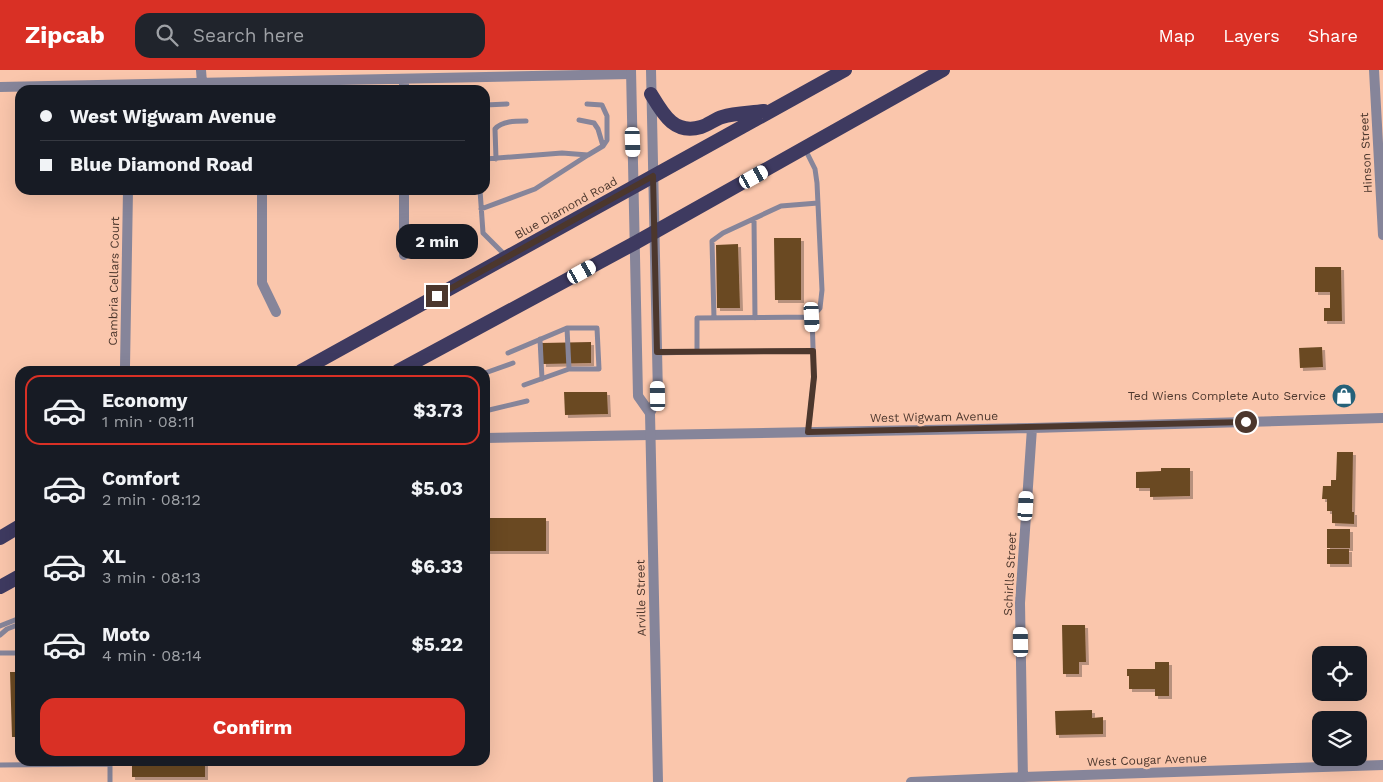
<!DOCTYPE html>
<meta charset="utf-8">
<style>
body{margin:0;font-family:"Work Sans",sans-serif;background:#20242c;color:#f1f3f6;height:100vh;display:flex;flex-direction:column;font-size:19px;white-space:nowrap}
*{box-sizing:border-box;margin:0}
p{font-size:16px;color:#9ea1a6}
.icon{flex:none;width:28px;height:28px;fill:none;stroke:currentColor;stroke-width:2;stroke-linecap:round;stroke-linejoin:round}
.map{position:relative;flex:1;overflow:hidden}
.sheet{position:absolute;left:15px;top:296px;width:475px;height:400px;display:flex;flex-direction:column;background:#171b24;border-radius:15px;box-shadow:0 5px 20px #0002}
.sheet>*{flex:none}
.banner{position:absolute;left:15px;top:15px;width:475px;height:110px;border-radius:15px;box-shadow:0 5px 20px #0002;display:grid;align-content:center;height:110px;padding:0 25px;background:#171b24}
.controls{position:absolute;left:1312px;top:576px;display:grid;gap:10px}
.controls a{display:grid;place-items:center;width:55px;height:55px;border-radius:10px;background:#171b24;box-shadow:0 5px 20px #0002;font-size:25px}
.end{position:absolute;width:22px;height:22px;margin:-11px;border:6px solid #4c372d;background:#fff;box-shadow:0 0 0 2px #fff}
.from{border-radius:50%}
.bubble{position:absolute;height:35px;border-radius:15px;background:#171b24;box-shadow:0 5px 20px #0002;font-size:16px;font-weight:700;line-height:35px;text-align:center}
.car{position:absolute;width:15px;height:30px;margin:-15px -8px;border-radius:6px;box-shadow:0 0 4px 1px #0007;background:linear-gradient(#fff 24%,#345 0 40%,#fff 0 76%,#345 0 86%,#fff 0)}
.banner b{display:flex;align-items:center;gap:18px;height:48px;font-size:19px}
.banner b+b{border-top:1px solid #363941}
.banner i{width:12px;height:12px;background:#f1f3f6}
ul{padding:9px 0 0;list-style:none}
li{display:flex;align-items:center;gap:15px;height:70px;margin:0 10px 8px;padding:0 15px;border:2px solid transparent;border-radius:15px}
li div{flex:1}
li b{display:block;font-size:19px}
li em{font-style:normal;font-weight:700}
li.selected{border-color:#d93025}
li>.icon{width:45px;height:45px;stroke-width:1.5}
.primary-button{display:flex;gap:10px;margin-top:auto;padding:10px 25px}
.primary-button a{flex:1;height:58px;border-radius:15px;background:#d93025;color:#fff;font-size:20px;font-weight:700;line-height:58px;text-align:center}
header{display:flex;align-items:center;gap:30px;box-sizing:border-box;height:70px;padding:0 25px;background:#d93025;color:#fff}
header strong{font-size:24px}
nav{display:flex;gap:28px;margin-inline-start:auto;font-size:18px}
.search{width:350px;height:45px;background:#20242c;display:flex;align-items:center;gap:12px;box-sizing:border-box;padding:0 18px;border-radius:15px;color:#9ea1a6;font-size:19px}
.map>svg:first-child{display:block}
</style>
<header>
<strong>Zipcab</strong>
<div class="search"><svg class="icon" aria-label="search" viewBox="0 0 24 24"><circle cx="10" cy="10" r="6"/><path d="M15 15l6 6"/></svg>Search here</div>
<nav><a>Map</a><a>Layers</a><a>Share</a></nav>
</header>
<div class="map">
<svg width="1383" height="712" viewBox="0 0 1383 712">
<defs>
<filter id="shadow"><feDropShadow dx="3" dy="3" stdDeviation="0" flood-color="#0004"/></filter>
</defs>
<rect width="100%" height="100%" fill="#fac6ac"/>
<path fill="#6b4a24" filter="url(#shadow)" d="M774,168H801V230H775Z
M738,174L740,238H717L716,175Z
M1315,197H1341L1342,251H1324V238H1330V222H1315Z
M591,272V293L543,294L542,273Z
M1322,277L1323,297L1300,298L1299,278Z
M564,322H607L608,344L565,345Z
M1337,382H1353L1352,442H1354V454L1332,453V441H1327V429H1322L1323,416H1331V410H1336Z
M1161,398H1190V426L1150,427V418H1136V402L1161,401Z
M485,448H546V481H485Z
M1327,459H1350V478H1327Z
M1327,479H1349V494H1327Z
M1062,555H1085L1086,592H1079V604H1063Z
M1155,592H1169V626H1155V619H1129V606H1127V599H1155Z
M10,602H20V667H12Z
M1092,640V648L1103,647V664L1056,665L1055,641Z
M132,691H205V707H132Z"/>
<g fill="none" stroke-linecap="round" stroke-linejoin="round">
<path stroke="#86859a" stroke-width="5" d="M587,34L602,35L607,46V70L603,76L588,85
M485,35L507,34
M579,50L594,53L598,59L603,76
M805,79L815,99L817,113L822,220L820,238L812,247L814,307L808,362
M496,89L495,59C502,51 515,51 526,51
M480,120L483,163L507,187
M481,139L535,119L588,85L562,83L485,89
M754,149L755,248
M812,247L697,248V282L813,281
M714,248L712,171L723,163L781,136L818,133
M567,258H597L599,299H569
M540,269L542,309
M508,283L567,258L569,299L524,315
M657,283L697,282
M485,303L513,293
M485,341L527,331
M0,556L20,548
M0,565L7,559L20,554
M0,583H20
M110,694V712
M0,695L110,694V691"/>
<path stroke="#86859a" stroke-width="10" d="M201,0L202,13
M1374,0L1383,165
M0,17L631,4
M404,20V9
M262,120V213L276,242
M404,185V120
M127,301L125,297L128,120
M485,368L1032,358L1383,348
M1023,711L1020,533L1032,358
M911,712L1023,707L1383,695"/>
<path stroke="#86859a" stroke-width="10" d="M631,0L638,326L650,343
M651,0L658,326L650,343L658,712"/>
<path stroke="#3e3a60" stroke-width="14" d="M651,24C663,44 674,65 701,57C708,55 715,49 722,47C735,43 750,43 764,41
M301,301L845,0
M398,301L635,173L943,0
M0,468L20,456
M0,517L20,506"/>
</g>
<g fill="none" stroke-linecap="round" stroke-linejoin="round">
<path stroke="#4c372d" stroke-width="6" d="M437,226L653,106L657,282L813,281L814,307L808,362L1246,352"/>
</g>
<defs>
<symbol id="shop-disc" viewBox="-11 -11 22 22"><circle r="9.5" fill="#256179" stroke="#fac6ac"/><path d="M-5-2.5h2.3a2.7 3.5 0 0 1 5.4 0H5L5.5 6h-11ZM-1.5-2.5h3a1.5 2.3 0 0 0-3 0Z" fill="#fff"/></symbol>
</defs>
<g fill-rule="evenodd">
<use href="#shop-disc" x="1330" y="312" width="28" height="28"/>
</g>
<g text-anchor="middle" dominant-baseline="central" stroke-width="5" stroke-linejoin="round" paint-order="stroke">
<g font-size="12" fill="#4c372d" stroke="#fac6ac">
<text transform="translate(1366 83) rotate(-93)">Hinson Street</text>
<text transform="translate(566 138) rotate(-29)">Blue Diamond Road</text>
<text transform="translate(114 211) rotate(-89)">Cambria Cellars Court</text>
<text transform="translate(934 347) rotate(-1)">West Wigwam Avenue</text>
<text transform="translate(1010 504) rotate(-87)">Schirlls Street</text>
<text transform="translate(641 528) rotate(-91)">Arville Street</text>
<text transform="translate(1147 690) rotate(-2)">West Cougar Avenue</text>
</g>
<g font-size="12" fill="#4c372d" stroke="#fac6ac" text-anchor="end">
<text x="1326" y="326">Ted Wiens Complete Auto Service</text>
</g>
</g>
</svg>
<div class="controls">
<a><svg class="icon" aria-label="locate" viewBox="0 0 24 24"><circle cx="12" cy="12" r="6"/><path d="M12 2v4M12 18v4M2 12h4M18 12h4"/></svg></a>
<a><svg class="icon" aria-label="layers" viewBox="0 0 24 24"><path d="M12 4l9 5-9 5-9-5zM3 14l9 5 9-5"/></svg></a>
</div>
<i class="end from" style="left:1246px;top:352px"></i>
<i class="end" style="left:437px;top:226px"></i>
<div class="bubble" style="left:396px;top:154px;width:82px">2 min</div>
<i class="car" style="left:633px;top:72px;rotate:178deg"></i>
<i class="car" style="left:754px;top:107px;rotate:61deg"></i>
<i class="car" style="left:582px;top:202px;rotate:61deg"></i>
<i class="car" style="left:812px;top:247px;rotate:177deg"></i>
<i class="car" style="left:658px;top:326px;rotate:359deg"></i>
<i class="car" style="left:1026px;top:436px;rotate:4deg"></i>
<i class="car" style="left:1021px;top:572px;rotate:359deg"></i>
<div class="banner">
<b><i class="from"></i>West Wigwam Avenue</b>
<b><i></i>Blue Diamond Road</b>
</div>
<section class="sheet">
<ul>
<li class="selected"><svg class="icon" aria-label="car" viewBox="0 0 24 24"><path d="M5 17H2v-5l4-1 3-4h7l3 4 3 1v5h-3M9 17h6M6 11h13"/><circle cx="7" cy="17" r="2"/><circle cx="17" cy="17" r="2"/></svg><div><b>Economy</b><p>1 min · 08:11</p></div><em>$3.73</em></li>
<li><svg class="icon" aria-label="car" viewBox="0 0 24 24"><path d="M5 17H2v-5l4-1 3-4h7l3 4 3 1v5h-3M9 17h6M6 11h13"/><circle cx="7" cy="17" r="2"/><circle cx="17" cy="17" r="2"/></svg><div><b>Comfort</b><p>2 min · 08:12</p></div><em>$5.03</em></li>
<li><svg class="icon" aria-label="car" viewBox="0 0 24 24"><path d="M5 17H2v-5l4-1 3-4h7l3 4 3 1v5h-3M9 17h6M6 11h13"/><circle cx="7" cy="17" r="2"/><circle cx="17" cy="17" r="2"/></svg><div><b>XL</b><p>3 min · 08:13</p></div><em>$6.33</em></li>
<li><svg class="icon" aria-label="car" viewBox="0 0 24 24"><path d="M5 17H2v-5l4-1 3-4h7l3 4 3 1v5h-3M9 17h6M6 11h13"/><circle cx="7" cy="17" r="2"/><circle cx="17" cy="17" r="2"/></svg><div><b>Moto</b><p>4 min · 08:14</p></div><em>$5.22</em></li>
</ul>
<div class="primary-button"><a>Confirm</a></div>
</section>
</div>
